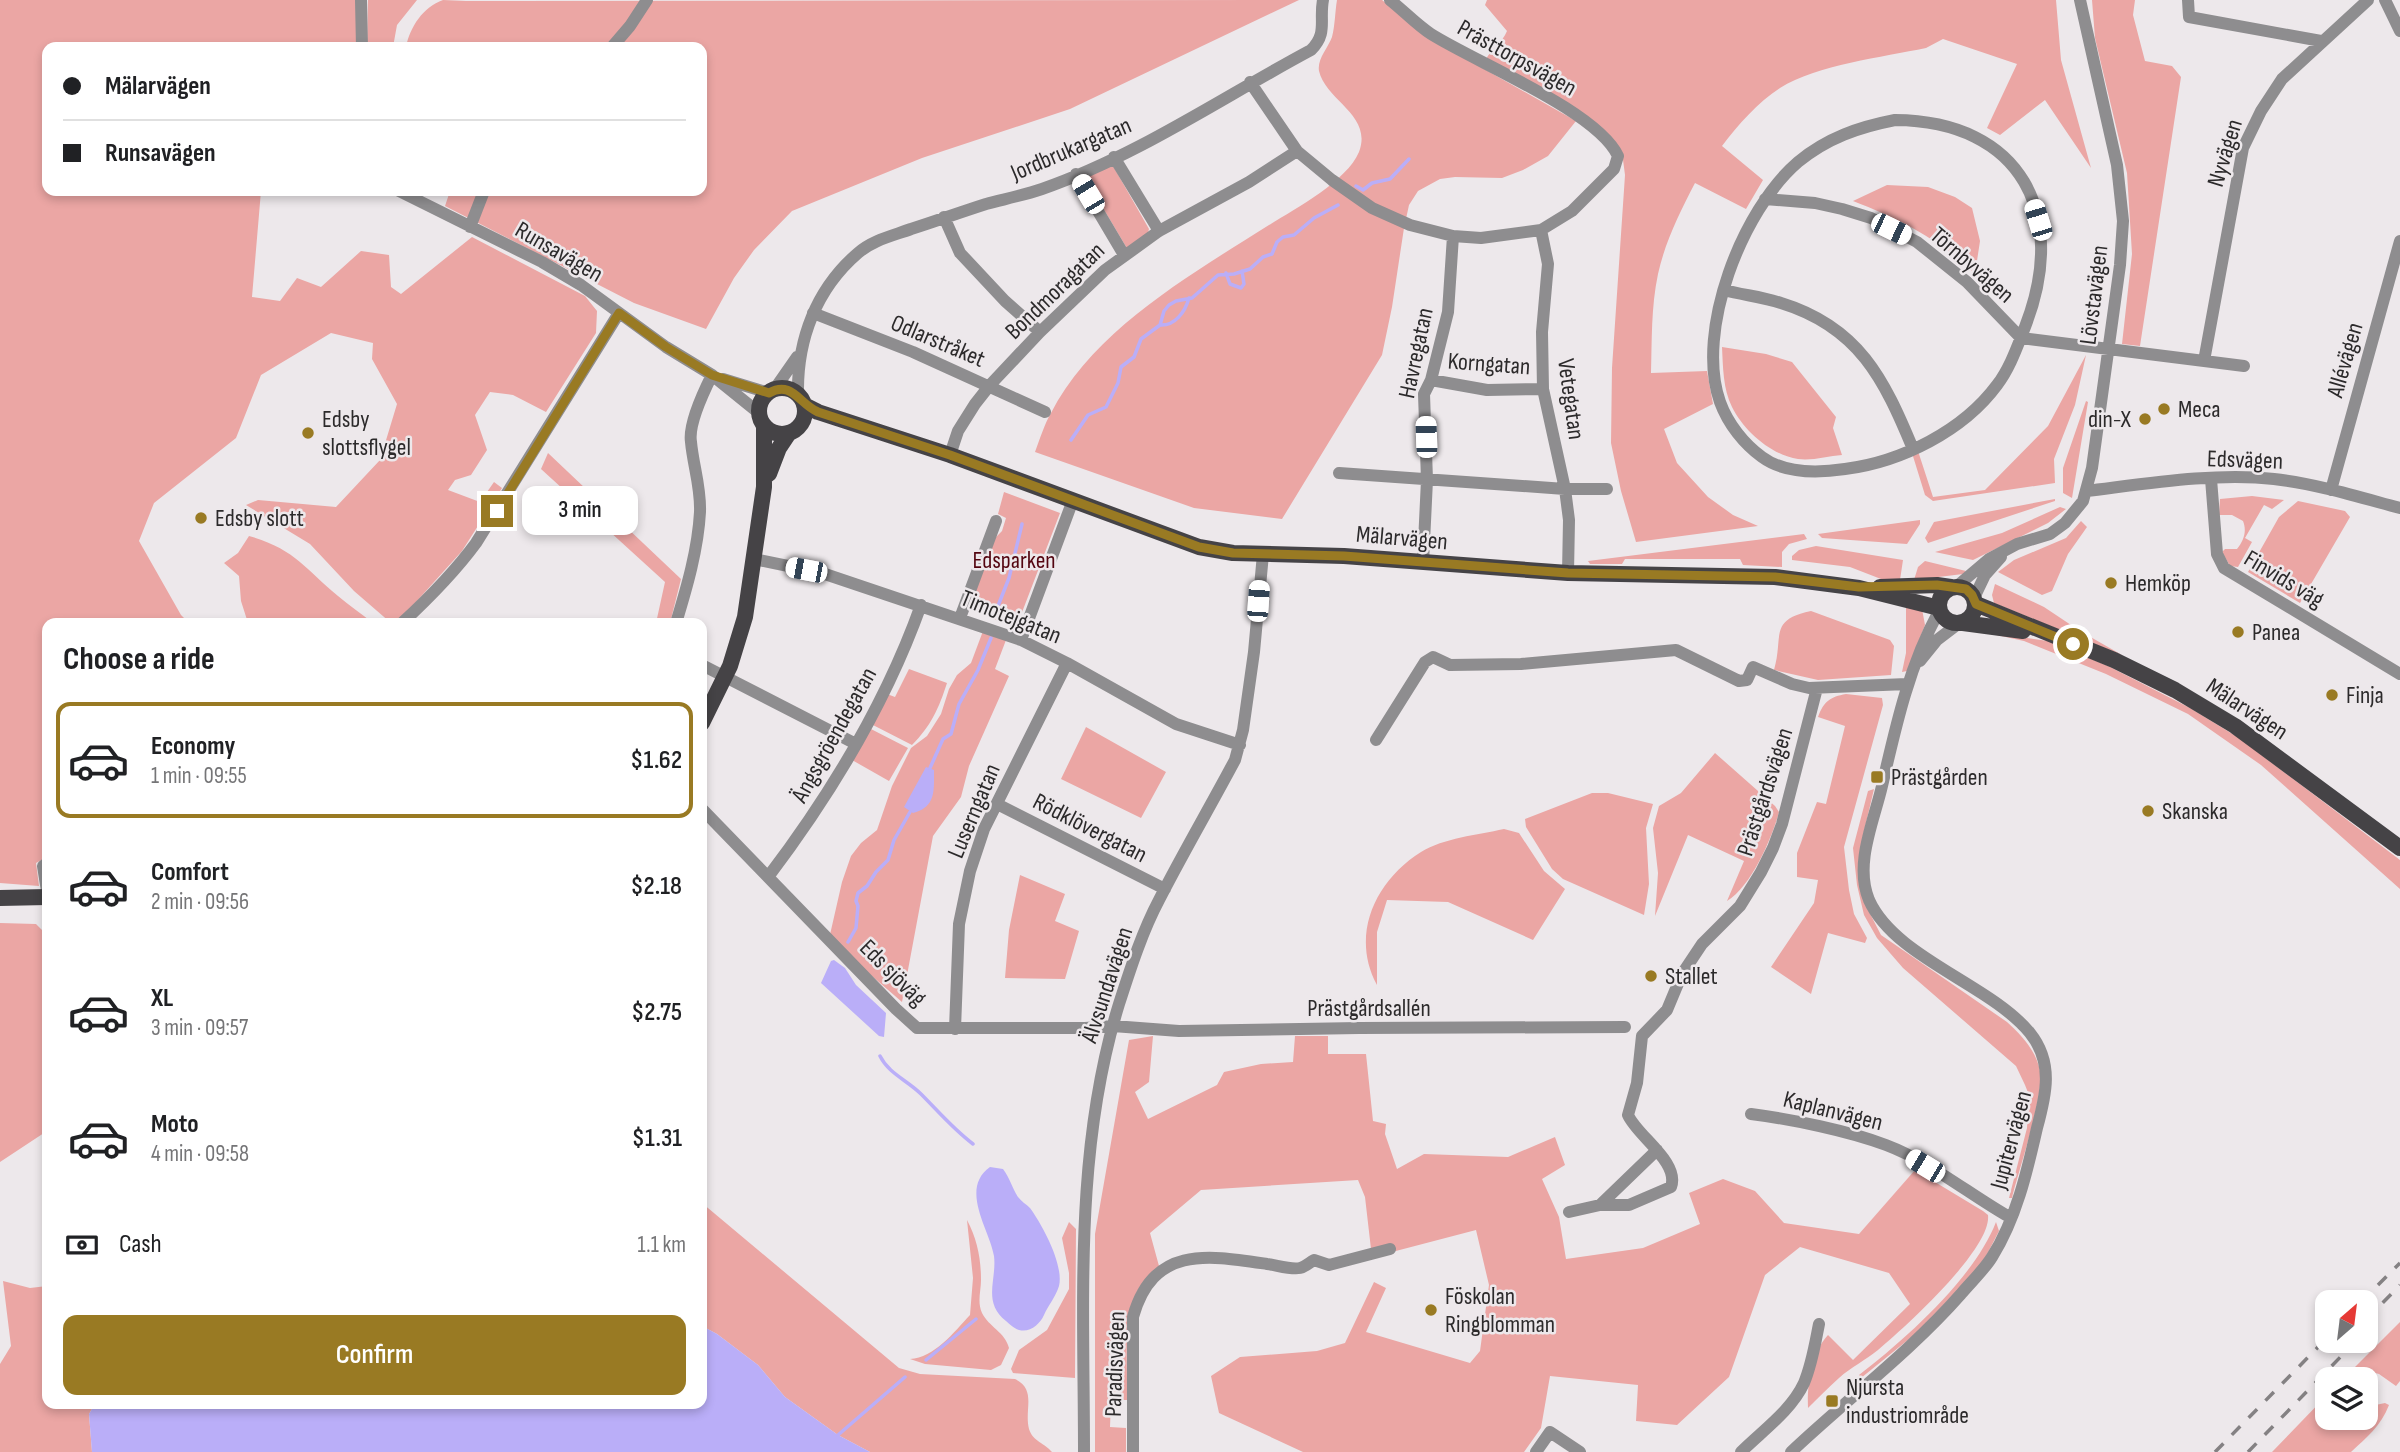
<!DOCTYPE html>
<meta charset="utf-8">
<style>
body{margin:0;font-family:"Sofia Sans Condensed",sans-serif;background:#f2f2f2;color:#202124;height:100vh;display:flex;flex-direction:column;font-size:26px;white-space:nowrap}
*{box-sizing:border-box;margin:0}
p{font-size:23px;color:#757577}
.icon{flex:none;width:38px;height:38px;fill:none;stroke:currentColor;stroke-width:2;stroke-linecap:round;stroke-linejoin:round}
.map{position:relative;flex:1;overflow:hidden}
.side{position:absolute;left:42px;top:618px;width:665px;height:791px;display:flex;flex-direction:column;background:#fff;border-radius:14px;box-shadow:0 4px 10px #0003}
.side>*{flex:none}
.guide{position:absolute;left:42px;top:42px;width:665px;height:154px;border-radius:14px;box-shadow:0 4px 10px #0003;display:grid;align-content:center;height:154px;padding:0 21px;background:#fff}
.needle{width:46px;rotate:28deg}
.controls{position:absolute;left:2315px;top:1290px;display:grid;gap:14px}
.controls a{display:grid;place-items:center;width:63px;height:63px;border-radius:14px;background:#fff;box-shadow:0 4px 10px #0003;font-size:35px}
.end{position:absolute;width:32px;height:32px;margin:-16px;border:9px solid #997a23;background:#fff;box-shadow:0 0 0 4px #fff}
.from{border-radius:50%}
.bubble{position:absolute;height:49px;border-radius:14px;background:#fff;box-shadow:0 4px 10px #0003;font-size:23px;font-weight:600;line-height:49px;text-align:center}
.car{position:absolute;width:21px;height:42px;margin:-21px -10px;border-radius:9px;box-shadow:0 0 5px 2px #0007;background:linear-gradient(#fff 24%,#345 0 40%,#fff 0 76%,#345 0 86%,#fff 0)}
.guide b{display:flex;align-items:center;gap:24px;height:66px;font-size:26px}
.guide b+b{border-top:2px solid #e0e0e0}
.guide i{width:18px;height:18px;background:#202124}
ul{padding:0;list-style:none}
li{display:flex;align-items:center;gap:21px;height:116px;margin:0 14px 10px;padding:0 7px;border:4px solid transparent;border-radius:14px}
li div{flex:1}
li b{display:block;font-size:26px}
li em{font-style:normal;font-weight:600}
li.active{border-color:#997a23}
li>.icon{width:63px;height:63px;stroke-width:1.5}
h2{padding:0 21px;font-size:32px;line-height:84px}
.pay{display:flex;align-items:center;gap:18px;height:77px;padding:0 21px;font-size:26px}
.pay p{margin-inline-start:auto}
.cta{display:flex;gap:14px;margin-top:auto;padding:14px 21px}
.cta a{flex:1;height:80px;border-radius:14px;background:#997a23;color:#fff;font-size:28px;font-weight:600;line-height:80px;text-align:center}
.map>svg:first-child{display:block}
</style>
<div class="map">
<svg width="2400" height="1452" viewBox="0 0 2400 1452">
<rect width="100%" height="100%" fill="#ede8eb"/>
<path fill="#eba6a4" d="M0,0H356V47H47V191H261L252,297L280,301L297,278L321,287L361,251L389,255L391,287L401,294L472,237L585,296L597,311L596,333L546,412L513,395L490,392L475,415L487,450L471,475L455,480L448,490L480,502L494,482L502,488L462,551L397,623H391L354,591L310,544L246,505L258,500L336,507L380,460L397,404L372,359L373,343L331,333L261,375L236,438L154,503L139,541L181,615L189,623H47V857L36,863L39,886L0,883Z
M368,0H417L397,25L393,47H367Z
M443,0L466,1L1299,0L1070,109L922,158L792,211L754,250L734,278L706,329L634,303L445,206L450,191H702V47H406C410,27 423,7 443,0Z
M1337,0H1382L1433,40L1576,121L1548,156L1523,170L1502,178L1455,177L1440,179L1418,191L1409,205L1404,228L1392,307L1382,355L1282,519L1194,508L1035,452C1040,439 1044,425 1051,413C1094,329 1192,274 1269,225C1295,209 1347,181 1359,152C1373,115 1326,101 1319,71C1317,59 1328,48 1332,37C1335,26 1335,12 1337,0Z
M1487,0H2056L2061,60L2091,168L2045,100L2000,135L1987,128L2017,64L1943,39L1926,48C1883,57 1817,65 1780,88C1758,102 1738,125 1722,146L1763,180L1746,209L1695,183C1680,212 1665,242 1658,274C1651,307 1652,340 1651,373L1707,371L1713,404L1664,429L1677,463L1708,497L1733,515L1758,526L1636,542L1621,491L1611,443L1612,368L1625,175L1622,152L1486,59C1492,48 1502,43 1507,31L1485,5Z
M2092,0H2135L2133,15L2145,61L2172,66L2181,77L2140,346L2122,344L2132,254L2127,173L2095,38Z
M1112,164L1149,229L1147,237L1128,250L1084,176Z
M1887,185L1928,187L1955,197L1972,208L1980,241L1975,274C1937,238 1902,220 1853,201Z
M1722,347L1766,354L1792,362L1836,417L1833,428L1842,455C1828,456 1812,461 1798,459C1771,455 1744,431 1732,407C1723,389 1723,367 1722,347Z
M2086,355L2075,405L2054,459L2055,483L1933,501L1925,495L1912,453L1918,451L1933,497L1985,490L2048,426Z
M2086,401L2088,402L2072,498L2063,493V468Z
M548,453L681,579L670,623H656L665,582L541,469Z
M1004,492L1060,513L1016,628L969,609L995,538L1002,531L1006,518L998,514Z
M2252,496L2284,500L2272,509L2264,505L2245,538L2252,542L2238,567L2230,566L2222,552L2225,549H2237C2244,540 2247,531 2243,521L2232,515H2219L2220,499Z
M2055,499V501L1928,543L1925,538L1934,522Z
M2298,501L2345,511L2350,517L2300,603L2248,572L2279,517Z
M2060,507L2066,509L2048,523L1973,560L1935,552L2002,533Z
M1920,520V524L1907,544L1822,538L1818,534Z
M2081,521L2087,527L2068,554L2052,591L2042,595L1998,572L2014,560L2066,538Z
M1804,534L1807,539L1789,544L1782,552V567L1743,565L1740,559H1625L1622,564H1590L1588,561Z
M249,536C295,549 304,568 338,596C350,606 362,614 373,623H248L241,601L239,576L224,563L238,553Z
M1816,546L1903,560L1900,580L1881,579L1850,567L1792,560V556L1799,550Z
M1925,561L1966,571L1963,574L1914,580L1918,567Z
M1995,584L2044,607L2080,631L2122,655L1994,603L1992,595Z
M1906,603L1922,609L1925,625L1907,671L1902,672L1906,653Z
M1811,611L1890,640L1894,646L1891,675L1818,680L1774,670C1784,636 1768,620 1811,611Z
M983,631L1006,640L995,669L1009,676L969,766L961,797L933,836L902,1002L829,939L842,882L851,856L861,843L877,830L892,786L911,748L927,736L941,714L949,689L957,675L971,663Z
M1978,631L2048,641L2108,666L2190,708L2239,738L2400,860V889L2261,765L2188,714L2106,674L2024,641Z
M909,669L947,683C939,708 931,726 912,745L871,724L887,694L895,697Z
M1846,694L1882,698L1883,705L1844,847L1849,890L1854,914L1867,938L1865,943L1828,933L1811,994L1771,967L1814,903L1818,880L1797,877V853L1817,802L1826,804L1845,726L1818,717C1824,701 1830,697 1846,694Z
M1086,727L1166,772L1141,818L1061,779Z
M869,728L908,748L889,781L852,760Z
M1715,753L1775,806L1779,812C1772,838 1751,887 1727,901L1744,861L1688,835L1655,916L1658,873L1653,828L1659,806L1681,793Z
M1874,789L1862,840L1863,900L1881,935L2007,1022C2021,1035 2036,1050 2040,1071C2044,1097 2019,1169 2012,1198H2009L2027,1128L2029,1095L2025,1085L2016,1066L1903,968L1877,938L1864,915L1857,885L1853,848L1868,791Z
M1592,793H1608L1653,804L1646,828L1649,884L1644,915L1563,879L1552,869L1526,827L1525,819Z
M1504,829L1519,833L1544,871L1565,889L1533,940L1448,902L1387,900L1377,932V985C1350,935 1375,881 1421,852C1444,838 1477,835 1504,829Z
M1020,875L1065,894L1055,921L1079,931L1065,979L1005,978L1009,930Z
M0,923L36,924L47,935V1131L0,1162Z
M1153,1036L1149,1082L1135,1092L1148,1119L1217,1085L1224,1072L1261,1064L1293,1062L1295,1036H1328V1054H1366L1373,1121L1386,1124L1385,1134L1397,1169L1424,1154L1508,1157L1555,1137L1565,1165L1542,1179L1559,1217L1566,1259L1643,1248L1700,1224L1689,1193L1723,1179L1755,1191L1784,1223L1859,1234L1915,1170L1983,1211L1988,1215C1992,1249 1904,1328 1878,1350C1866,1360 1851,1367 1839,1378C1828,1388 1818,1398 1808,1408C1807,1385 1811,1353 1828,1335L1853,1360L1910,1304L1889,1273L1800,1247L1765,1275L1729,1377L1677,1425L1636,1421L1638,1385L1550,1376L1541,1428L1524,1452H1303L1219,1413L1211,1376L1240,1357L1317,1351L1345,1343L1374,1282L1386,1288L1366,1332L1470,1363L1480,1351L1489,1285L1476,1230L1392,1252L1371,1249L1365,1197L1358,1180L1201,1190L1150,1233L1159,1266C1150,1275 1140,1283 1135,1296C1123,1323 1128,1370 1127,1400H1111L1110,1427L1126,1428V1452H1095V1234L1129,1040Z
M702,1203L899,1368L920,1374L1015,1379C1037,1390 1024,1409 1029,1429C1033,1442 1045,1443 1052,1452H870L838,1435L785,1397L758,1365L717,1334L702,1326Z
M967,1220C977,1239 981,1258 981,1280C981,1291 977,1302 982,1313C989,1327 1005,1332 1009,1348L1001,1365L991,1370L925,1364L910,1359C934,1358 954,1332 970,1315L973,1278Z
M1069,1222L1076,1229L1075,1378L1013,1373L1011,1369L1019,1350L1047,1330L1069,1289V1273L1062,1238Z
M1996,1222L1999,1231L1983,1262L1959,1289L1914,1335L1861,1378L1859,1375C1906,1339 1975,1277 1996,1222Z
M3,1281L30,1288L47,1286V1404H95L89,1414L92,1452H0V1364L11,1346Z
M2400,1322V1381L2396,1386L2379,1374L2364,1370L2358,1379H2343Z
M2327,1395L2328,1418H2366V1407L2385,1403L2389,1405C2381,1426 2366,1438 2351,1452H2272Z"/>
<path fill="#baaef8" d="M926,767L934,770C934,791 936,807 913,813L904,807Z
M834,960L845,968L856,985L886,1013L884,1037L879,1036L821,983L831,961Z
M990,1167L1003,1169C1010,1178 1012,1188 1018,1197C1022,1202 1026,1204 1030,1208C1043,1226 1064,1265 1059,1286C1056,1296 1048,1306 1044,1315C1040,1324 1030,1333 1019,1330C1015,1329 1009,1324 1006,1321C982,1302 997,1280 994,1256C990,1230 959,1189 990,1167Z
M702,1326L717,1334L758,1365L785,1397L838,1435L870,1452H92L89,1414L95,1404H702Z"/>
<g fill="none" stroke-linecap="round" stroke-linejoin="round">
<path stroke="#baaef8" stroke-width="3.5" d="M1356,186L1363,190L1372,183L1390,179L1409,159
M1226,273L1230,284L1241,288L1244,284L1242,271
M1160,325C1175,326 1185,312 1189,298
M1071,440L1088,415L1106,407L1118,383L1121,367L1134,357L1141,339L1160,325L1164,311L1169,305L1176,301L1192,298L1218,275L1234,274L1250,269L1263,257L1272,254L1277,242L1283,237L1294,235L1314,218L1338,205
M994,616L1009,578L1022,524
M930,768L943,739L951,734L959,704L978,670L991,638
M848,942L856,928L858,906L856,901L858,893L867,886L876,872L888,860L894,840L910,812
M880,1056C889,1074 907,1080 921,1094C938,1111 953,1129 973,1144
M926,1360L976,1319
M838,1435L905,1377"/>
<path stroke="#8e8d8f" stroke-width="12" d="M361,0L362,47
M2188,0L2189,17L2321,41
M2385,0L2400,31
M612,47L630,26L647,0
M1250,82L1297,151L1332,180L1372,208L1410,225L1453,236L1481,238L1541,230L1572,211L1614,169L1618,156C1597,111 1477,63 1431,34C1417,25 1404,11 1390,0
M1895,120C2022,121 2069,215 2025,327C2017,347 2010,368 1997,385C1963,431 1901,462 1845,469C1818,473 1785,474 1762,457C1744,444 1728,424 1720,402C1695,331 1742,210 1798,162C1827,138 1859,127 1895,120Z
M1114,157L1159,231
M1076,174L1124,255
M399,191L542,262L581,285L666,347L712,375L759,413
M1765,199L1815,203L1842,209L1871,218L1917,242L1967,282L2021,338L2244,366
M944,217L960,253L1005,301L1040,332
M470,227L484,191
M1541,230L1548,264L1542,332L1543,389L1565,489L1569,520L1568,573
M1724,290C1743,295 1763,297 1781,303C1859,327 1884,379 1913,449
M813,313L913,352L1045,412
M2204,361L2243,148L2261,111L2282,79L2368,0
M723,379L769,393
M1431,380L1487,390L1543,389
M774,390L797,357
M798,394C797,340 816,289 858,253C873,240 892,236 911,229C936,221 961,212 986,204C1005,199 1024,195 1042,189C1137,156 1223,97 1311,50C1328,33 1319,21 1323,0
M950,455L958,431L975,404L990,385L1040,332L1105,270L1159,231L1249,182L1297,151
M1339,473L1565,489H1607
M2211,479L2217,554L2224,568L2400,674
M2331,490L2400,241
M2086,491C2144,484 2216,472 2274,479C2317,484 2359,497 2400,508
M754,559L822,573L1021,640L1067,663L1176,724L1240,745
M1423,563L1427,480L1424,394L1431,380L1448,312L1453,236
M1956,587L1989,559L2017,544L2050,534L2065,523L2083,501L2092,468L2120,265L2123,221L2117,165L2080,0
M1974,598L1985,575L2001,557
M960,618L996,521
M402,623C429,598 454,573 476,543L619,313
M676,623C687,587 698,549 700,512C701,487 693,465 691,442C688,424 704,391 712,375
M1021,640L1073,500
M1920,661L1937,640L1958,624
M702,665L856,744
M1376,740L1425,662L1433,657L1450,665L1521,664L1676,650L1739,681L1747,680L1753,667L1792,684L1809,688L1907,684
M997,804L1165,889
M702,809L896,1009L917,1028H1085L1113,1026L1179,1031L1359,1028L1625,1027
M47,863L43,866L47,891
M768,877C831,794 886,703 921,605
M955,1029L959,924L970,871L984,829L1067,663
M1751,1114C1791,1119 1849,1131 1886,1145C1931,1162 1970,1195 2011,1218
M1600,1205L1657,1150
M1569,1212L1600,1205H1629L1671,1187C1680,1162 1637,1136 1628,1115L1637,1083L1642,1036L1667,1010L1682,974L1702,944L1740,906L1761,872L1773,848L1782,824L1817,688
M1084,1452C1084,1302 1074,1150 1119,1004C1130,970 1142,932 1159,900C1183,853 1210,807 1235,760L1243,730L1254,652L1263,554
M1133,1452V1317C1153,1245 1208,1255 1267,1264C1276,1265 1291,1270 1300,1268C1305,1267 1310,1262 1314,1260L1329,1265L1390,1249
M1536,1452L1550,1432L1580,1452
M1741,1452C1762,1431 1791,1411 1804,1383C1812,1364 1815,1344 1819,1324
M1791,1452C1847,1399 1910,1352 1961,1294C1971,1282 1984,1270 1992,1257C2016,1219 2027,1172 2037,1128C2046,1095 2054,1063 2030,1033C1990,984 1895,958 1869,900C1854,864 1874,821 1882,786C1896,725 1909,666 1939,611"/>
<path stroke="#454346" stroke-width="16" d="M759 411a23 23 0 1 1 46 0a23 23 0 1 1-46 0Z
M804,405L818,412L950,455L1199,547L1233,553L1344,556L1568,573L1775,577L1859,588L1939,608
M769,474L779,448L789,433
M1939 605a18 18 0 1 1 36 0a18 18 0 1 1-36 0Z
M1880,587L1937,585L1951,587
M1976,604L2114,660L2175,690L2235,726L2400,848
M1963,623L2023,631
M702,723L730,666L745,617L764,487V426
M0,898L47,897"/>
<path stroke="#848183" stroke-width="3.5" stroke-dasharray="12 12" stroke-linecap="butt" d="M2361,1302L2400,1263
M2366,1320L2400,1285
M2215,1452L2328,1337
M2248,1452L2357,1340"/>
</g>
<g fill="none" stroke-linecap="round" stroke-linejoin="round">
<path stroke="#997a23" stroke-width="9" d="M497,511L619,313L666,347L712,375L769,393C792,380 799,404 818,412L950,455L1199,547L1233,553L1344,556L1568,573L1775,577L1859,587L1937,585L1966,589L1972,595L1976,604L2073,644"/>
</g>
<g fill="#997a23" stroke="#ede8eb" stroke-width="2.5">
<circle cx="2164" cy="409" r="7"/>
<circle cx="2145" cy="419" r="7"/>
<circle cx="308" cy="433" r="7"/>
<circle cx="201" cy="518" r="7"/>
<circle cx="2111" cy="583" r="7"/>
<circle cx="2238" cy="632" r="7"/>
<circle cx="2332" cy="695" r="7"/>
<rect x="1870" y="770" width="14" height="14" rx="3.5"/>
<circle cx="2148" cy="811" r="7"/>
<circle cx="1651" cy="976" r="7"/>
<circle cx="1431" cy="1310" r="7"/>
<rect x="1825" y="1394" width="14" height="14" rx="3.5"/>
</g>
<g text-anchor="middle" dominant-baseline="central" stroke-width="5" stroke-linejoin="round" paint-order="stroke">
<g font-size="24" fill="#2c2a2b" stroke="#ede8eb">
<text transform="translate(1517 58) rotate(29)">Prästtorpsvägen</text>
<text transform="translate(1071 149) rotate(-23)">Jordbrukargatan</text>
<text transform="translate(2225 153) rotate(-73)">Nyvägen</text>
<text transform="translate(559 252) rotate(30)">Runsavägen</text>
<text transform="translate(1972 265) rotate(41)">Törnbyvägen</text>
<text transform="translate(1055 291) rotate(-44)">Bondmoragatan</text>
<text transform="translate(2094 295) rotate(-83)">Lövstavägen</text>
<text transform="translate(938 341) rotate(23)">Odlarstråket</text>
<text transform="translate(1416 353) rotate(-78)">Havregatan</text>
<text transform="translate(2345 360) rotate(-74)">Allévägen</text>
<text transform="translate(1489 364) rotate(4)">Korngatan</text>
<text transform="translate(1571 399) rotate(82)">Vetegatan</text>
<text transform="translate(2245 460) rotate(2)">Edsvägen</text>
<text transform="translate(1402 538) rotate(5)">Mälarvägen</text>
<text transform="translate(2284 579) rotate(31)">Finvids väg</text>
<text transform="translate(1011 617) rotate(22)">Timotejgatan</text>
<text transform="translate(2247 709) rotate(33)">Mälarvägen</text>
<text transform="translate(834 735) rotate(-61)">Ängsgröendegatan</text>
<text transform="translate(1765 792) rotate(-72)">Prästgårdsvägen</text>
<text transform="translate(974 811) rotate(-67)">Luserngatan</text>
<text transform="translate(1090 828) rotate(27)">Rödklövergatan</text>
<text transform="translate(893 973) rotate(45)">Eds sjöväg</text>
<text transform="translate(1107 985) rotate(-72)">Älvsundavägen</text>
<text x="1369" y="1008">Prästgårdsallén</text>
<text transform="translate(1833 1111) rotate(14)">Kaplanvägen</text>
<text transform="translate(2011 1140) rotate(-75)">Jupitervägen</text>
<text transform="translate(1115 1364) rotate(-88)">Paradisvägen</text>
</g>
<g font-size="24" fill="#2c2a2b" stroke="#ede8eb" text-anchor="start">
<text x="2178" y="409">Meca</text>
<text x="322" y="419">Edsby<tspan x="322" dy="28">slottsflygel</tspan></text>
<text x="2131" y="419" text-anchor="end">din-X</text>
<text x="215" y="518">Edsby slott</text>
<text x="2125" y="583">Hemköp</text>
<text x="2252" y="632">Panea</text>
<text x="2346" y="695">Finja</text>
<text x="1891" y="777">Prästgården</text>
<text x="2162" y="811">Skanska</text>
<text x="1665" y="976">Stallet</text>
<text x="1445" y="1296">Föskolan<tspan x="1445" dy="28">Ringblomman</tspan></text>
<text x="1846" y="1387">Njursta<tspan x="1846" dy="28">industriområde</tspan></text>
</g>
<g font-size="24" fill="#530510" stroke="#ede8eb">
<text x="1014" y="560">Edsparken</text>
</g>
</g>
</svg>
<div class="controls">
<a><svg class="needle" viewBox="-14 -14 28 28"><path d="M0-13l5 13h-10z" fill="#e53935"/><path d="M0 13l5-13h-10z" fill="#757577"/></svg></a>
<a><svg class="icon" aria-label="layers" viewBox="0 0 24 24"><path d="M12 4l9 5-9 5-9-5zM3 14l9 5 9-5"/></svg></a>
</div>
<i class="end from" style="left:2073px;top:644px"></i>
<i class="end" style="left:497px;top:511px"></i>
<div class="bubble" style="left:522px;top:486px;width:116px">3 min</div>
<i class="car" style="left:1088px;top:194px;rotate:329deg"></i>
<i class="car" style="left:2038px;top:220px;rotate:343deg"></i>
<i class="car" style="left:1891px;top:229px;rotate:116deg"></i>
<i class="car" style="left:1426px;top:437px;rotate:358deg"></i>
<i class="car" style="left:806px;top:570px;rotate:281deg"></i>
<i class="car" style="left:1258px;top:601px;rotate:4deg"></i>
<i class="car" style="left:1925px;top:1166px;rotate:301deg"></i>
<div class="guide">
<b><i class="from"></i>Mälarvägen</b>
<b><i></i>Runsavägen</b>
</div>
<section class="side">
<h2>Choose a ride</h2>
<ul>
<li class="active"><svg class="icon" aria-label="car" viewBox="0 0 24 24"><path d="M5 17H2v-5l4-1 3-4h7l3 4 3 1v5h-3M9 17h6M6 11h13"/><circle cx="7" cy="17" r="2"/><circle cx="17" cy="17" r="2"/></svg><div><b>Economy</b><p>1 min · 09:55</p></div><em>$1.62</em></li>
<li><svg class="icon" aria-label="car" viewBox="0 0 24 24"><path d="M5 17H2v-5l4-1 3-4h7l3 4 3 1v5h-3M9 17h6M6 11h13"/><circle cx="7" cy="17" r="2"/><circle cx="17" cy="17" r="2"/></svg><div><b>Comfort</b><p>2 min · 09:56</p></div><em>$2.18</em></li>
<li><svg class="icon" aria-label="car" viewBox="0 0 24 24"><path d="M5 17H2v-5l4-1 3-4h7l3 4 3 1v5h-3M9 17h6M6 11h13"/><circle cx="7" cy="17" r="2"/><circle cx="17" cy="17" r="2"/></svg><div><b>XL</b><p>3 min · 09:57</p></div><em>$2.75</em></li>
<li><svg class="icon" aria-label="car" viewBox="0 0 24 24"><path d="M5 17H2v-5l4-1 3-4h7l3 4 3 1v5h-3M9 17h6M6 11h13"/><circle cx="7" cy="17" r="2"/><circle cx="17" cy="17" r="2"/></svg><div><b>Moto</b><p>4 min · 09:58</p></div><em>$1.31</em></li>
</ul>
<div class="pay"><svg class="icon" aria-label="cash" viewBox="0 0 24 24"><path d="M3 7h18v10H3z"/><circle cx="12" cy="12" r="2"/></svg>Cash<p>1.1 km</p></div>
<div class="cta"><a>Confirm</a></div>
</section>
</div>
